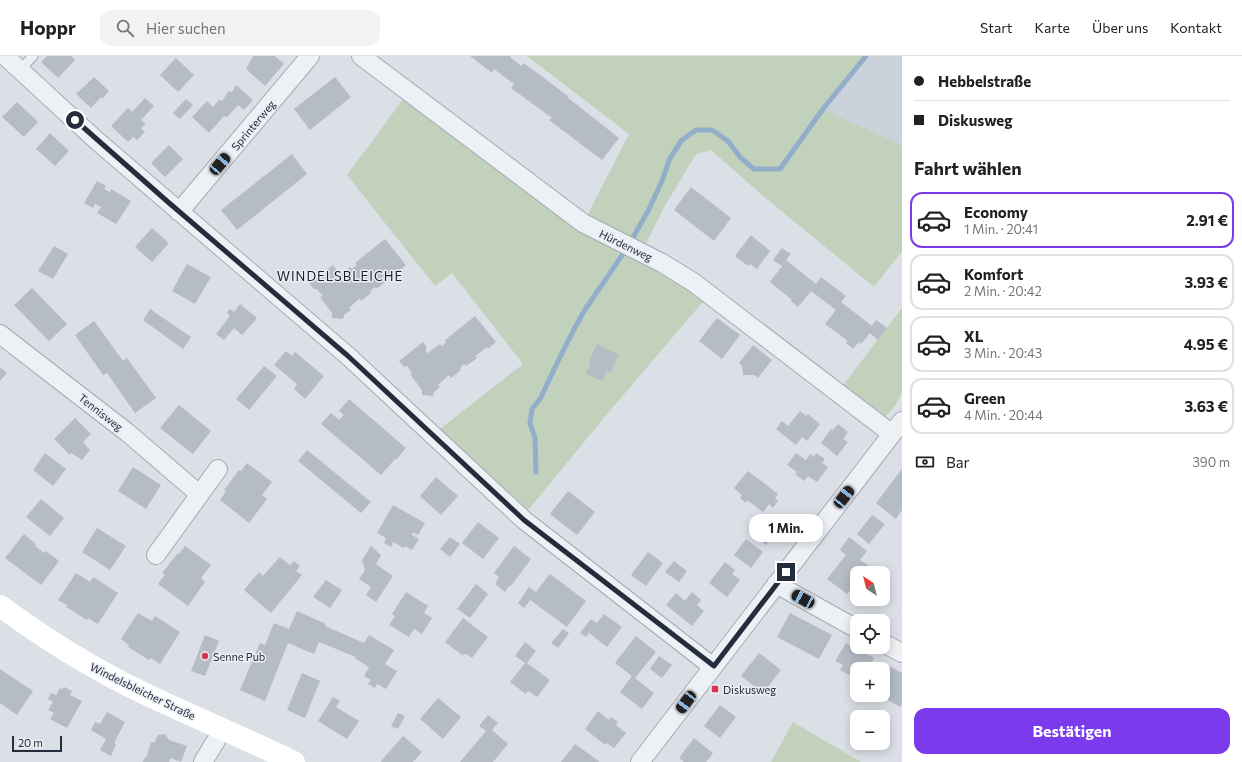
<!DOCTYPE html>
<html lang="de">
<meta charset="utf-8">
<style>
body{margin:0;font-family:Commissioner,sans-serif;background:#f2f2f2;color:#222;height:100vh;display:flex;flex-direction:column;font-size:15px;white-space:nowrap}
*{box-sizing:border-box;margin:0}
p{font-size:13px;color:#767676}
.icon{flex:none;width:22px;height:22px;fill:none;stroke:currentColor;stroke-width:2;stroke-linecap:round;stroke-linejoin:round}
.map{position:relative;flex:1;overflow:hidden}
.side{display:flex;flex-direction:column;background:#fff;width:340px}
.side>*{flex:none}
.banner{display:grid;align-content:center;height:88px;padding:0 12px;background:#fff}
.needle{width:26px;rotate:325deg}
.buttons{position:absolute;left:850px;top:510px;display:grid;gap:8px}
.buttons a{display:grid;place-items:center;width:40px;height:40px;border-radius:8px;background:#fff;box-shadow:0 2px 10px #0003;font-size:20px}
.scale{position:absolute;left:12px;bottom:10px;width:50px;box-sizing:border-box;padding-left:4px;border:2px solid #242d3d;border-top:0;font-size:11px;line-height:14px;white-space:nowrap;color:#242d3d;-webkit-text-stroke:3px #eaeef4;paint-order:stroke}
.end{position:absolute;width:18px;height:18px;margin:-9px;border:5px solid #242d3d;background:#fff;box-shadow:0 0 0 2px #fff}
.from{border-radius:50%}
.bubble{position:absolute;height:28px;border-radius:12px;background:#fff;box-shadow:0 2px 10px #0003;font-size:13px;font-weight:700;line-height:28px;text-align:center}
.car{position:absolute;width:12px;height:24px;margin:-12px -6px;border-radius:5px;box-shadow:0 0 3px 1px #0007;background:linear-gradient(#222 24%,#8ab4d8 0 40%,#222 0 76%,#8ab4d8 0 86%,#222 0)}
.banner b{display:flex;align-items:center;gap:14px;height:38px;font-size:15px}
.banner b+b{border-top:1px solid #e0e0e0}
.banner i{width:10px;height:10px;background:#222}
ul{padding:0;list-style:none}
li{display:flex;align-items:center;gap:12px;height:56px;margin:0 8px 6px;padding:0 4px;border:2px solid #e0e0e0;border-radius:12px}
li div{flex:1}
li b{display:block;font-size:15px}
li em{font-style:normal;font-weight:700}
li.selected{border-color:#7c3aed}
li>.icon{width:36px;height:36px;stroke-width:1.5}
h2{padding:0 12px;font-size:18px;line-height:48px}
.pay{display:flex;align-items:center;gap:10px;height:44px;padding:0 12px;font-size:15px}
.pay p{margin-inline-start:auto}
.primary-button{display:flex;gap:8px;margin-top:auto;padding:8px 12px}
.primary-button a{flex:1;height:46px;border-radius:12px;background:#7c3aed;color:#fff;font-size:16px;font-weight:700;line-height:46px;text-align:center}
header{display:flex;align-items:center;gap:24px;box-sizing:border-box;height:56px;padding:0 20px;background:#fff;border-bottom:1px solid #e0e0e0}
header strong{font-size:19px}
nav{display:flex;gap:22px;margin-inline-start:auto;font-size:14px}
.search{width:280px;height:36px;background:#f2f2f2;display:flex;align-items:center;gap:10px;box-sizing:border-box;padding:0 14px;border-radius:12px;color:#767676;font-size:15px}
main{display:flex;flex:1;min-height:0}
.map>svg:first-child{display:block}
</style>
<header>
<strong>Hoppr</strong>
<div class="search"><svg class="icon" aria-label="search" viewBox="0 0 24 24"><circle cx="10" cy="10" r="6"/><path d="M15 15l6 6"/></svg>Hier suchen</div>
<nav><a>Start</a><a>Karte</a><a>Über uns</a><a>Kontakt</a></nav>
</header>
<main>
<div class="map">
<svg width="902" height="706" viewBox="0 0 902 706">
<rect width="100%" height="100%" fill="#dbdfe6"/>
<path fill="#ccd2dc" d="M868,0H902V89L825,54Z"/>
<path fill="#c1d1bb" d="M527,0H868L825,54L902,89V195L874,231L762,139L711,94L696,98L666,148L644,191L587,160L629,78Z
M404,42L635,197L706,242L608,357L528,454L440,373L523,308L452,217L435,230L347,119Z
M902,252V337L896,348L883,364L841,332Z
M793,666L861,706H771Z"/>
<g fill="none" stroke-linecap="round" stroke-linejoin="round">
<path stroke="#92aeca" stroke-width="5" d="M631,185L649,153L662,125L670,102L682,84L696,74H712L728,85L740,101L754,113H780L823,53L866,0
M536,416L535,382L530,367L532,353L540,343C554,314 567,285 583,257C596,236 611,217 624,196"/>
</g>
<path fill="#b5bcc6" d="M47,0H71L75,4L58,22L41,6Z
M253,0H275L284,8L265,30L246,13Z
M470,0H511L510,1L521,10L524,7L568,40L567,41L619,82L602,104L549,64L552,62L511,32L514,28L494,13L492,17Z
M176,2L194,19L178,36L160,19Z
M94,21L109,35L102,43L101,41L91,52L76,38Z
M335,21L351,41L310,74L294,53Z
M236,29L253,44L244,54L238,49L227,61L224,60L209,77L192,61L207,45L213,51L219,44L222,45L229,35L232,36Z
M145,42L154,50L141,64L146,68L141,72L145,76L137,84L133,81L128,86L111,70L128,52L132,56Z
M186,43L193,49L180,63L173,57Z
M17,46L38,66L24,81L2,61Z
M50,77L69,95L55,110L36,93Z
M169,89L183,103L165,121L151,107Z
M292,98L307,118L237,174L221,154Z
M97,125L106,130L104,133L110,136L111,133L131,145L116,168L97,157L101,151L95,148L93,152L84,147Z
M691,131L731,162L714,185L674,154Z
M152,172L169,187L152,206L135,191Z
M751,179L770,195L757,213L750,208L748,210L735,200Z
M385,183L406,209L398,216L397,214L385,223L387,225L376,233L375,231L370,235L371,237L361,245L360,242L349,252L351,254L344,259L343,263L332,262V257L320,241L323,240L317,233H314L309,227L333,209L336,213V219L339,220L350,211L352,213L357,209L355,207Z
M54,190L68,198L53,223L38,215Z
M782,192L791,198L786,204L816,228L821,221L846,240L841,246L872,270L876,264L887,272L878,284L870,277L861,288L859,286L853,293L846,287L848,285L825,268L836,254L811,235L798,251L791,245L792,244L770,226L782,210L773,204Z
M187,208L211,221L195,248L172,235Z
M32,232L67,268L49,285L14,249Z
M240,248L257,262L242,279L234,272L224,284L216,278L230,260L227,257L230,253L234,256Z
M150,253L191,281L183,293L143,264Z
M475,260L496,286L488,293L487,291L475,300L477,302L466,310L464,308L460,312L461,314L451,322L449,319L438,329L440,331L434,336L433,340L422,339V334L410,318L412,317L407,310L404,311L399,305L423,286L426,290V296L428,297L440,288L442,290L446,286L445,284Z
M717,262L740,279L722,303L699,285Z
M94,265L123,305L127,302L156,342L135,357L107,317L103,319L75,279Z
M597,288L619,299L610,317L607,315L602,325L586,318L591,307L589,306Z
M753,289L772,304L758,322L754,319H743L742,310L739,307Z
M286,295L292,300L295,296L324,320L305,343L294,333L297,328L274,309Z
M264,310L277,320L249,354L236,343Z
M0,311L7,317L0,325Z
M349,343L406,392L396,404L395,403L381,419L321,368L331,357L339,364L344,359L339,355Z
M179,349L211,375L193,398L160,372Z
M800,355L806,360L808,358L820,368L807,385L802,381L796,389L776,373L782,365L788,370Z
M75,362L91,378L83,386L90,394L82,404L71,397L70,399L54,383Z
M838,368L848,376L843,383L848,386L837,400L821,387L831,373L833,374Z
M307,394L371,446L361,457L298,405Z
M45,397L66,413L53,430L33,414Z
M796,397L806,404L810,398L814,401L816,397L825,403L822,407L828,411L817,426L808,420L804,425L795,418L797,416L787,409Z
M247,407L272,426L262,439L267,443L249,467L220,444L226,435L224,434L239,414L241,415Z
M133,411L161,429L146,453L118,435Z
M902,413V454L896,463L876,447Z
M748,415L778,438L775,442L778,445L773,452L769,448L763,456L747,444L746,447L740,442L742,439L734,432Z
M436,421L458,440L441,459L420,440Z
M568,435L595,456L577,479L550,458Z
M41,443L64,462L50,480L26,461Z
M393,449L425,467L418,479L413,476L412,479L419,483L412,494L405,490L404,492L393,486L391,491L384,487L386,482L377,477Z
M872,459L885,468L869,488L857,478Z
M478,466L499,482L483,503L462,487Z
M763,467L776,476L766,489L754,479Z
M97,472L126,490L110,514L82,496Z
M24,478L36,488L35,490L44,497L46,495L59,505L41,529L5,502Z
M450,481L460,488L450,501L440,493Z
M849,481L867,495L860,504L869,510L864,517H857V525L847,538L827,523L846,499L840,494Z
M746,483L763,496L751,512L734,499Z
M185,490L211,509L201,522L205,526L188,550L158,528L165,518L162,517L178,497L179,498Z
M371,490L381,499L376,508L393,520L376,546L366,539L371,531L359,523L365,514L362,504Z
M514,490L531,503L511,530L510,529L505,536L495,528L499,521L494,517Z
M648,496L663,507L646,530L631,519Z
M280,501L290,509L294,505L300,510L296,515L302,519L271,557L244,534L259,516L263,520Z
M674,505L687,515L679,526L665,516Z
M725,506L735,514L732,518L740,524L727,541L709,527Z
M76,517L90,526L93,521L118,537L98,568L88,562L87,564L66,551L67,549L58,544Z
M550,518L586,545L567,571L530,544L524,552L518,547L529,531L536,536Z
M326,524L342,534L330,552L313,541Z
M476,528L488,538L470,562L457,553Z
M406,536L428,550L424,557L432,562L422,578L414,573L409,581L389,569L395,560L392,558Z
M692,536L701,544L697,549L704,555L692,570L666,549L676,537L685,545Z
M297,555L326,568L325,570L364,587L369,579L394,594L385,608L397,615L386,633L377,628L375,632L368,628L371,624L364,620L369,611L355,602L356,601L319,586L314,598L288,587L265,645L240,634L260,587L265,589L274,567L289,573Z
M138,557L152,565L155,560L180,576L160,608L151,602L149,604L128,591L129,589L121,583Z
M790,557L832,579L819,603L777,581Z
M604,558L622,571L607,591L589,577L586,581L580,577L591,563L597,567Z
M463,562L488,581L472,602L467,598L462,599L445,586Z
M563,573L569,577L558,592L551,587Z
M205,579L219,585L205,620L191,615Z
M636,580L656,596L635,622L654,637L642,653L620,636L632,620L615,607Z
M525,586L536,595L527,607L550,624L537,641L528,635L526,638L510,626L525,607L515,600Z
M846,587L874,602L868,613H857V617L853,621L840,614L843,609L835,605Z
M759,597L781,614L763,637L741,620Z
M659,600L672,609L662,622L650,613Z
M887,609L902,617V648L900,651L879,639H883V617Z
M0,613L33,635L17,659L0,647Z
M302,617L320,625L305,662L287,654Z
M64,631L72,635L70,639L82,645L67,672L50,663L54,657L48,654L53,646L48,643L51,637L56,639L60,632L62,633Z
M333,641L340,645L336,651L359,665L347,683L318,665Z
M438,642L461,661L443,683L420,663Z
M720,649L736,661L720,682L704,670Z
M598,655L609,664L611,661L618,666L616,669L626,677L614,692L607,687L605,689L585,673Z
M107,656L125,666L114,687L116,688L111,700L100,694L106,683L91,674L95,666L100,668Z
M398,657L405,660L398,673L391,670Z
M488,659L498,667L492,674L508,688L493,706H460L486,675L479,670Z
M165,678L169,684L187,690L181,706L171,702L169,706H143L144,702H146L151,686L154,687L158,679Z
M403,680L422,696L413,706H382L381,705Z
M694,682L713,697L706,706H684L679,702Z
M575,688L600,706H561Z"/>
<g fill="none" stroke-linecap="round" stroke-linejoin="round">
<defs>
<path id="service" d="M20,14L33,0"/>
<path id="minor" d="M5,0L96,84L348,300L524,464L713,611
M361,0L583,167L662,207L693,226L892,378
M179,156L310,0
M0,278L128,377L199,438
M156,499L218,413
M776,528L857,573
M883,587L902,597
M203,706L223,673
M640,706L902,365"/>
</defs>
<use href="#service" stroke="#a4aab3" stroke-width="11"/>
<use href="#minor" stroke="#a4aab3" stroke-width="20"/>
<use href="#service" stroke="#edf0f5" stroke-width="9"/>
<use href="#minor" stroke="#edf0f5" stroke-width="18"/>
<path stroke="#fff" stroke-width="22" d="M0,550C41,580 83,607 129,630C183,657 239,679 294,706"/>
</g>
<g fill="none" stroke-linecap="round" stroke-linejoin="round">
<path stroke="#242d3d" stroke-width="5" d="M75,64L168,146L348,300L524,464L714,610L786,516"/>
</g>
<g fill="#d7354f" stroke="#eaeef4" stroke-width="1.5">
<circle cx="205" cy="600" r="4"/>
<rect x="711" y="629" width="8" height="8" rx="2"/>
</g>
<g text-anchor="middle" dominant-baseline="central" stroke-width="3" stroke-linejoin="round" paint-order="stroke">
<g font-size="11" fill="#242d3d" stroke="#eaeef4">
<text transform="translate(253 69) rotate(-50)">Sprinterweg</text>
<text transform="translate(626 189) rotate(26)">Hürdenweg</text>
<text transform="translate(101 356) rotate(38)">Tennisweg</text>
<text transform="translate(143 635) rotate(26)">Windelsbleicher Straße</text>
</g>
<g font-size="11" fill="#242d3d" stroke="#eaeef4" text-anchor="start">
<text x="213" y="600">Senne Pub</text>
<text x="723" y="633">Diskusweg</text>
</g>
<g font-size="13" letter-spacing="1" fill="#171f2d" stroke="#eaeef4">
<text x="340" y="220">WINDELSBLEICHE</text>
</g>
</g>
</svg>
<div class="buttons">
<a><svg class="needle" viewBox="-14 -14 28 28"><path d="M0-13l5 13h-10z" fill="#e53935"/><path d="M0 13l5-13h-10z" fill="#767676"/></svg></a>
<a><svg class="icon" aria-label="locate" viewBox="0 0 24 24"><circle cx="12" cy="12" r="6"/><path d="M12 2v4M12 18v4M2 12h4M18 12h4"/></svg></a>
<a>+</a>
<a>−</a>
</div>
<div class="scale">20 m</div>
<i class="end from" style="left:75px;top:64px"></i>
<i class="end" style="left:786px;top:516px"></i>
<div class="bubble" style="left:749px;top:458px;width:74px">1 Min.</div>
<i class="car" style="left:220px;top:108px;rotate:40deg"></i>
<i class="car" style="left:844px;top:441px;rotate:38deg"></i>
<i class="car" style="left:803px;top:543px;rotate:299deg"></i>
<i class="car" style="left:686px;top:646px;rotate:217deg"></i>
</div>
<section class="side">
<div class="banner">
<b><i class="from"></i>Hebbelstraße</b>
<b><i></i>Diskusweg</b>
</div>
<h2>Fahrt wählen</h2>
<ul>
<li class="selected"><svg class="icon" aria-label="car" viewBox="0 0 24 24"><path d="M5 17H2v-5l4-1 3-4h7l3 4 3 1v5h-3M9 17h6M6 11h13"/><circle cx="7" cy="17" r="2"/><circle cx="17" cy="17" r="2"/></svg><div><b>Economy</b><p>1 Min. · 20:41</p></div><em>2.91 €</em></li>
<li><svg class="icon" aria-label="car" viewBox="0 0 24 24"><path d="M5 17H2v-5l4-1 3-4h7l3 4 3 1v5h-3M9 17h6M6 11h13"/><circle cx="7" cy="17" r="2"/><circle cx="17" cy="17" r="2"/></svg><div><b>Komfort</b><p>2 Min. · 20:42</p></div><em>3.93 €</em></li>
<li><svg class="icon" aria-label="car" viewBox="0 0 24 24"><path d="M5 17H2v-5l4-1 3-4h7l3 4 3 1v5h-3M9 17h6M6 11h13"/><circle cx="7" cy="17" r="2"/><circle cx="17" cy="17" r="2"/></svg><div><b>XL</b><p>3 Min. · 20:43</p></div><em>4.95 €</em></li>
<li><svg class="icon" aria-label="car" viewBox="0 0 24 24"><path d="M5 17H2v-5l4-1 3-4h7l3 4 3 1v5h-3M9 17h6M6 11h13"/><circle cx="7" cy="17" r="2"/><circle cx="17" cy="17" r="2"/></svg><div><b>Green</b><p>4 Min. · 20:44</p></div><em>3.63 €</em></li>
</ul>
<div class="pay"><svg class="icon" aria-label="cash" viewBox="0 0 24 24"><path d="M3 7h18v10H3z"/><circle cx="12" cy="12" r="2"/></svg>Bar<p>390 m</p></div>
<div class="primary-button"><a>Bestätigen</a></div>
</section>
</main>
